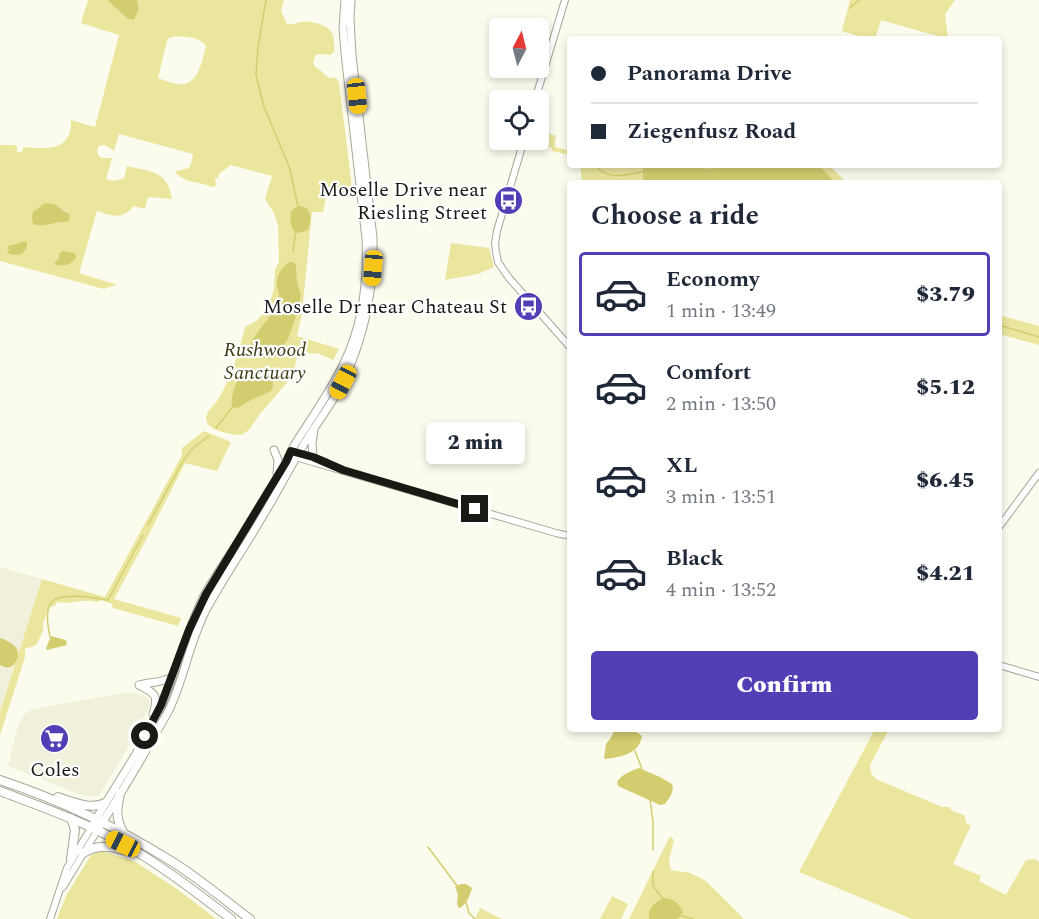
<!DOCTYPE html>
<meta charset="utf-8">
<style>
body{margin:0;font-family:Spectral,serif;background:#f2f2f3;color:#1f2937;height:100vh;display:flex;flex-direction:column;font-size:22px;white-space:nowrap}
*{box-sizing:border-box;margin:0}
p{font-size:20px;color:#747a83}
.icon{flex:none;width:33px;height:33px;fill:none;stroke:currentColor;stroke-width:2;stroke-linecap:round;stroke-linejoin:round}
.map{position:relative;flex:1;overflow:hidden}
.sheet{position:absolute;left:567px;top:180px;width:435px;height:552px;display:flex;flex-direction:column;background:#fff;border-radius:6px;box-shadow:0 3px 9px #0003}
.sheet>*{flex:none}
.banner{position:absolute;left:567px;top:36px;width:435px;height:132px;border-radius:6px;box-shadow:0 3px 9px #0003;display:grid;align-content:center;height:132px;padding:0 24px;background:#fff}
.needle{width:39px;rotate:7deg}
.tools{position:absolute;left:489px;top:18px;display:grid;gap:12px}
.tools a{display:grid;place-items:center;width:60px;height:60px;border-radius:6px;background:#fff;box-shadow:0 3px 9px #0003;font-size:30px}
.end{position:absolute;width:27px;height:27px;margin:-14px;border:8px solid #1a1a15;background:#fff;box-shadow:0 0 0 3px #fff}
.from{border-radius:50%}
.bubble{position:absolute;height:42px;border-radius:6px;background:#fff;box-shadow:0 3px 9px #0003;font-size:20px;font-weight:800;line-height:42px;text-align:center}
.car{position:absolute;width:18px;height:36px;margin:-18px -9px;border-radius:8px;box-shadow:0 0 4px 2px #0007;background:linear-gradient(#f5c518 24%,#345 0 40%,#f5c518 0 76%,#345 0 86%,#f5c518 0)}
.banner b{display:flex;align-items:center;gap:21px;height:57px;font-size:22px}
.banner b+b{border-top:2px solid #e0e1e3}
.banner i{width:15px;height:15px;background:#1f2937}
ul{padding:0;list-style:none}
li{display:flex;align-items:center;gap:18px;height:84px;margin:0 12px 9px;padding:0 12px;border:3px solid transparent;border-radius:6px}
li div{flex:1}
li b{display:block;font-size:22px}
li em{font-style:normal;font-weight:800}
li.current{border-color:#543eb6}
li>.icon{width:54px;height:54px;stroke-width:1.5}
h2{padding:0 24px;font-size:27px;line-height:72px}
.primary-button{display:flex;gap:12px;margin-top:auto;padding:12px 24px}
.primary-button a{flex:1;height:69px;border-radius:6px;background:#543eb6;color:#fff;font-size:24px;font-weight:800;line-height:69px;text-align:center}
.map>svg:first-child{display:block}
</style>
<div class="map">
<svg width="1039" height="919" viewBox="0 0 1039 919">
<rect width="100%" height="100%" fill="#fcfcee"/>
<path fill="#f1f0db" d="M0,567L42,579L0,712Z
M128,692L146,697L149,700L150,704L140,728L99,796L95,797L81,795L8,766L18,726L25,713L34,709Z"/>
<path fill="#eae69e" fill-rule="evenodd" d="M88,0H107L128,19L134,20L139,9L137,0H284L281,11L287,24C293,25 295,23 301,22C306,21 311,22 316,23C333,28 335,34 334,52L330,55L321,54L316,55L313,62L315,67C326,72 323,79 336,78L339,82L353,196L327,192L323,212H312L302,313L297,336L339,349L333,360L317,353L300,354L297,356L294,371L285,385L260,414L249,430L241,435C233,435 210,431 207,422C203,412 215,406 219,398C228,382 235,363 240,346C242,340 243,333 245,327L256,321L262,315L270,302L274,289L275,269L279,262L278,225L274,213L265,199L272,176L231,165L219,174L218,178H215L216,186L212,187C199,181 186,184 176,173V171L189,168L192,161L193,154L119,134L114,151L105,145L99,146C96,151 97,154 101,158H112L106,179C113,182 117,181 124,178L127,166C151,172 168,170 172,199L148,197L145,209L134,206C122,220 112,216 97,211L79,273L115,284L116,285L104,289L0,261V145H15L17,146V152H21L23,150V147C46,149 72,152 71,120L95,127L119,35L81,23ZM171,37C183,36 198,36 206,46C202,61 198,88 177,84C170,83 164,80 158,78L167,41L168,39ZM60,209L66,211L67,222C55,221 45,228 33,223Z
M850,0H955L945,14L948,39L881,20L875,39H868L842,31Z
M539,130L556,136L555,142V147L570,151V155L552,151V148L530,141V140H538Z
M580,165H829L847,183H590L582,180Z
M451,243L489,248L494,267L478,274L445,280Z
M999,315L1039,326V345L999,334Z
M204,431L231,442L217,471L185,463L148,536L114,599L181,618L178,626L113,608L112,604L101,600L97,602C84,598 70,605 57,602L55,606L49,607L43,623V631L36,645L25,649V657L20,673L0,735V712L42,579L105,597L182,455V448Z
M875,729H889L870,765L871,773L876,779L942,807H949L952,811L964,815L967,824L971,825L953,864L981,876L979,881L1006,895L1026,860L1035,859L1039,862V919H912L799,872Z
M670,836L674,840L669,860L671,870L690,873L706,881L744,919H629Z
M102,851L134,861L180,891L216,919H57L66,896L91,855Z
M612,896L628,904L621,919H600Z
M480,908L502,919H475Z"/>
<path fill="#d4cd70" d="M107,0H137L139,9L134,20L128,19Z
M643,165H691L696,167L711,169L727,165H818L836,183H644L643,176Z
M45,203L55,204C60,209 65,211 70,215L69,220L67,222C55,221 45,228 33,224L32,218L33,212Z
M298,206C312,206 312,219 308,230L298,233L294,231C290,225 290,218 291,211Z
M22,241L27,242C28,248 25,250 22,254L14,255L7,253L9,251L8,246L20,243Z
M62,251L75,253L76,258C69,266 64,267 54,264L59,258V254Z
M289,262H293L296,265L297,283L301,294L297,314L288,339L275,357L271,359L258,357L251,347V343C257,330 278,310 279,297C279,294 278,291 277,287C276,276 280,269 289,262Z
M251,372L268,377L273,381V386L271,391L251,400L237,408L232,407C231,393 236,374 251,372Z
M51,636L66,640L67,645L47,650L46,648Z
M0,638C6,640 14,644 17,649C20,655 16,665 10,667C6,668 4,667 0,665Z
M615,729C626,729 634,729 642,736C639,754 621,757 605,759L604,758L606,744L612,736Z
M639,768L660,777L672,784C675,792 669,798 665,804L660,805L618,786L617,782C622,774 631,771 639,768Z
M461,884H466L472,888C470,895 467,904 460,908L458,907C455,899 461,898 455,887Z
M664,898C674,899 679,903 683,912L680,917L676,919H649C648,907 654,903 664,898Z"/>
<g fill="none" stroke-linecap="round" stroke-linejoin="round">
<path stroke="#d4cd70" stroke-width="1.5" d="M266,0L258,47L256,75L264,107L290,169L298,207
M850,8L859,0
M596,165C605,181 627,175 643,172
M293,252L296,230
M999,325L1039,337
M216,428L234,405
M148,525L183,461L192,449L209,436
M50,637C48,627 45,612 51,603C59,591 96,598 108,600L143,535
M635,751L642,769
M650,799L653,822V850
M428,847L458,887
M653,871V886L664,900
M466,902L469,913L475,919
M679,915L693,919"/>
<defs>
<path id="secondary" d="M535,100L565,0
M524,140L497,231L495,243L496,252L498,262L502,268L509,278L570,347
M292,451L326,462
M292,456L556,533L565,535
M999,527L1039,473
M999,665L1039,677
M63,887L97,831
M50,919L67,868L91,828"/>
<path id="primary" d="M274,450L278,460L277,474
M313,457L312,443L314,430
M139,685C155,694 159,694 153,714
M139,685C150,682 162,683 172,677
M91,828C114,787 142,749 161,706C177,670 186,632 204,596C217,572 234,550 247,527C260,506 273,486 285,465C288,458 291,451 295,444C312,417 331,391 344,363C363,324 368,282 366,239L345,53L343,28L345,0
M97,831C113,806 129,780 144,754C152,739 161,725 169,710C184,679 189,644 205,612C222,580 243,550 261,519C276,495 289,469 304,444C315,426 328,409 338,391C364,343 374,292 373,238L352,55L350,18L351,0"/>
<path id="highway" d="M0,780C60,800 117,827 171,861C199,878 224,900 250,919
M0,791C42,807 85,822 124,844C162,866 196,892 231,919
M120,793C117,809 115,817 123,832
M58,797C72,802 92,810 105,803
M83,853C101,842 113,848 132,852
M71,859L75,830L71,818"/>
</defs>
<use href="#secondary" stroke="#a7a69a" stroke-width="8"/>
<use href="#primary" stroke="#a7a69a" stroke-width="9"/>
<use href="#highway" stroke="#a7a69a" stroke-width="10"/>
<use href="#secondary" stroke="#fff" stroke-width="6"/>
<use href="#primary" stroke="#fff" stroke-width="7"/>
<use href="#highway" stroke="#fff" stroke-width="8"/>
</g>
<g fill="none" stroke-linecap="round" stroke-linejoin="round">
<path stroke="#1a1a15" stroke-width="8" d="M145,736L161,705L189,630L206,594L286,462L291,451L313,457L343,470L475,509"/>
</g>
<defs>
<symbol id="bus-disc" viewBox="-11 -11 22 22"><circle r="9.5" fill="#543eb6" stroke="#fff"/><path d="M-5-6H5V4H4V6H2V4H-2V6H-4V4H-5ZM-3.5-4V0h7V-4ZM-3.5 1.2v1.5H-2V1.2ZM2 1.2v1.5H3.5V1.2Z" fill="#fff"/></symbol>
<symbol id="supermarket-disc" viewBox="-11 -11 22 22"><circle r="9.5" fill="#543eb6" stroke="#fff"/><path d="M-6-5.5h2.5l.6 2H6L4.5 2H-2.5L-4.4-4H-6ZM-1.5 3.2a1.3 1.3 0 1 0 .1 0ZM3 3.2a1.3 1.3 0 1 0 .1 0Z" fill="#fff"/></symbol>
</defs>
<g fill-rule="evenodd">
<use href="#bus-disc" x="492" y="184" width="33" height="33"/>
<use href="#bus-disc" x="512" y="290" width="33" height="33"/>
<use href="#supermarket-disc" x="38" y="722" width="33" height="33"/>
</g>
<g text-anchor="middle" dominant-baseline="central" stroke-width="4.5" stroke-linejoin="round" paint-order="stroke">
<g font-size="20" fill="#1a1a15" stroke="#fff" text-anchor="end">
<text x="487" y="190">Moselle Drive near<tspan x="487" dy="23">Riesling Street</tspan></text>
<text x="507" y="307">Moselle Dr near Chateau St</text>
<text x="55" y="770" text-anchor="middle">Coles</text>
</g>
<g font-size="20" font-style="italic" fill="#403d15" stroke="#fff">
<text x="265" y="350">Rushwood<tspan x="265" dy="23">Sanctuary</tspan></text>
</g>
</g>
</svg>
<div class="tools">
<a><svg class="needle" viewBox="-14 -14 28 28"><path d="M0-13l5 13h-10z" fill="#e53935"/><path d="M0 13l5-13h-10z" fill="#747a83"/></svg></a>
<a><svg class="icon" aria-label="locate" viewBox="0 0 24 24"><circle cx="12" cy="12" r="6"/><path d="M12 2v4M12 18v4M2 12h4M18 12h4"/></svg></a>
</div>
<i class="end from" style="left:145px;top:736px"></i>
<i class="end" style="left:475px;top:509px"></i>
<div class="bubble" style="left:426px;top:422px;width:99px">2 min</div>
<i class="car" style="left:357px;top:96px;rotate:174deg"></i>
<i class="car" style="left:373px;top:268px;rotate:185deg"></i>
<i class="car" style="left:343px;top:382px;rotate:208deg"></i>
<i class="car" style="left:123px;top:844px;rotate:296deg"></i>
<div class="banner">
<b><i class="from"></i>Panorama Drive</b>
<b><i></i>Ziegenfusz Road</b>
</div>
<section class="sheet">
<h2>Choose a ride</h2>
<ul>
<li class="current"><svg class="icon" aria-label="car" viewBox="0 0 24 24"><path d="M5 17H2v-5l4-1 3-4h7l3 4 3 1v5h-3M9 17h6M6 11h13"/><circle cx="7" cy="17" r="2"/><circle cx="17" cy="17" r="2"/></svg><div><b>Economy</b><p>1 min · 13:49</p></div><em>$3.79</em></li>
<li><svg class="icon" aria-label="car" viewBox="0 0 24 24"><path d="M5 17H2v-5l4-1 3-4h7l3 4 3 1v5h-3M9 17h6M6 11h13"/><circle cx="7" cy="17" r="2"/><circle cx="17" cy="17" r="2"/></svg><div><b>Comfort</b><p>2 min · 13:50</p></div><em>$5.12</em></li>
<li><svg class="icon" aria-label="car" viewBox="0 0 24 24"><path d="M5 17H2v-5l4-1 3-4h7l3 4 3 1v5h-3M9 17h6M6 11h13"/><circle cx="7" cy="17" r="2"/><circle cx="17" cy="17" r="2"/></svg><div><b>XL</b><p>3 min · 13:51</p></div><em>$6.45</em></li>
<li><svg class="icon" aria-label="car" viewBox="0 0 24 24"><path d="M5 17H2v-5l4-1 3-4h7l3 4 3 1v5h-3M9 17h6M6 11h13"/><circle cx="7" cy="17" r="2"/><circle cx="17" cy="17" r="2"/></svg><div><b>Black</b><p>4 min · 13:52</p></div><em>$4.21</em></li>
</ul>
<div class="primary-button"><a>Confirm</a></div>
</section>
</div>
